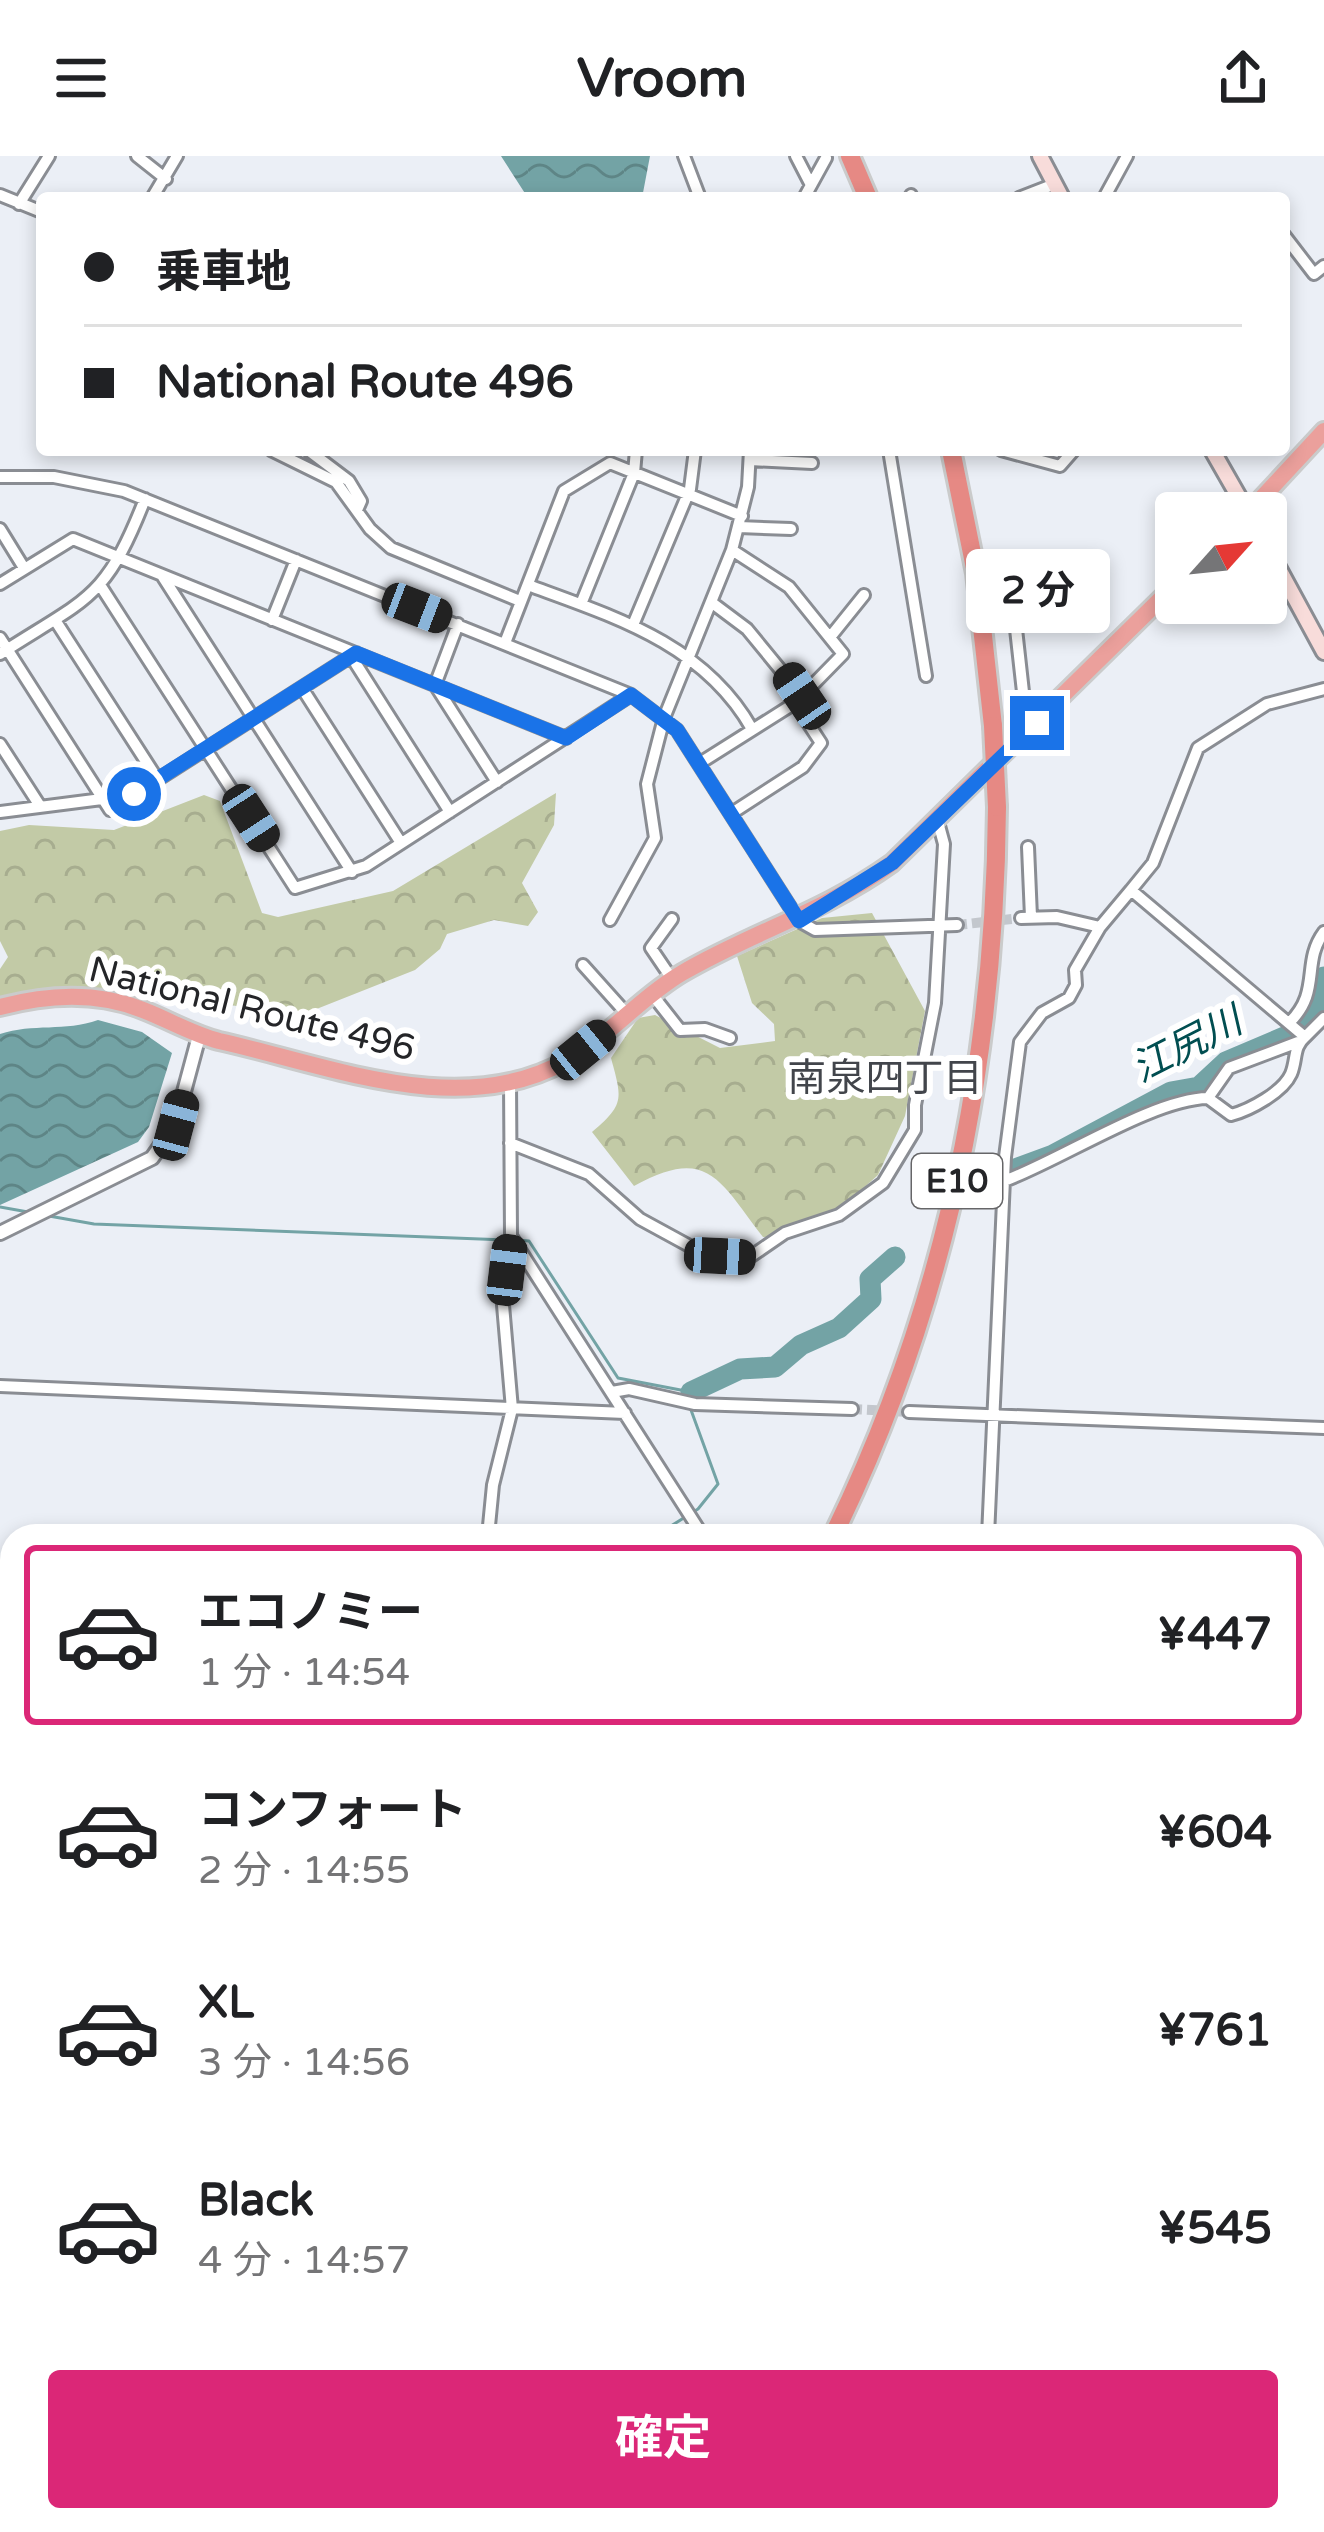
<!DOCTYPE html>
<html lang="ja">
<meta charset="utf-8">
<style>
body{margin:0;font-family:"Varela Round","Noto Sans JP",sans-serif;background:#f2f2f2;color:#202124;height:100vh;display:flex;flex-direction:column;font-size:45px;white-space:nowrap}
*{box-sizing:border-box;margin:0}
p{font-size:39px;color:#757577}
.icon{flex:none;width:66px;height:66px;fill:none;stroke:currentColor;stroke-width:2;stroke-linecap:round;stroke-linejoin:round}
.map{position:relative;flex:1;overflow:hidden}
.side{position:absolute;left:0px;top:1368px;width:1326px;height:1008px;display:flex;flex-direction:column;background:#fff;border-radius:36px 36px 0 0;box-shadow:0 6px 18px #0003}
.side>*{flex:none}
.hud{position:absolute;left:36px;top:36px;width:1254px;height:264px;border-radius:12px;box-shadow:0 6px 18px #0003;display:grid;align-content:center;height:264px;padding:0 48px;background:#fff}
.needle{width:78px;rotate:63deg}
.fabs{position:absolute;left:1155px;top:336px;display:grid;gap:24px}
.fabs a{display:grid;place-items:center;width:132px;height:132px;border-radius:12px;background:#fff;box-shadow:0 6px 18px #0003;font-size:60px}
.end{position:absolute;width:54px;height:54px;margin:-27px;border:15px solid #1a73e8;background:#fff;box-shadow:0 0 0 6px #fff}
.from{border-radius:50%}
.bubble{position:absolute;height:84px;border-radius:12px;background:#fff;box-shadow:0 6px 18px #0003;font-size:39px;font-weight:700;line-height:84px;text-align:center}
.car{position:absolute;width:36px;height:72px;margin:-36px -18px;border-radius:15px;box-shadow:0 0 9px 3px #0007;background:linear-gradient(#222 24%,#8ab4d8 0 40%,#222 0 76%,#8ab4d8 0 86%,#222 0)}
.hud b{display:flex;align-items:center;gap:42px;height:114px;font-size:45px}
.hud b+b{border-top:3px solid #e0e0e0}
.hud i{width:30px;height:30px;background:#202124}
ul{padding:21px 0 0;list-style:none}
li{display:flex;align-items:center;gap:36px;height:180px;margin:0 24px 18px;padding:0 24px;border:6px solid transparent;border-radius:12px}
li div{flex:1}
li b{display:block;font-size:45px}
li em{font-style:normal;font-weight:700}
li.active{border-color:#db2777}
li>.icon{width:108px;height:108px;stroke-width:1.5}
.primary-button{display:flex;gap:24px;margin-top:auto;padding:24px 48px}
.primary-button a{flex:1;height:138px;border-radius:12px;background:#db2777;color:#fff;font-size:48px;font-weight:700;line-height:138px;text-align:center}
header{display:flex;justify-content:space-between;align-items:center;height:156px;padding:0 48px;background:#fff;font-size:54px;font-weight:700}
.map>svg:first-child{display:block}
</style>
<header><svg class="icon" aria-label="menu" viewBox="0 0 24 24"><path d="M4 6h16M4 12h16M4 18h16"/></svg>Vroom<svg class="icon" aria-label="share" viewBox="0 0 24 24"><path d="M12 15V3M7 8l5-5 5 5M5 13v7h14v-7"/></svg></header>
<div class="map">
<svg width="1324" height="2376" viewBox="0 0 1324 2376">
<defs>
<pattern id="forest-crowns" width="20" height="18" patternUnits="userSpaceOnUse" patternTransform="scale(3)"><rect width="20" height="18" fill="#c2caa6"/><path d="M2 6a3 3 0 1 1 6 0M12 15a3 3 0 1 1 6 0" fill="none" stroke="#a7ad8f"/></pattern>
<pattern id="water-waves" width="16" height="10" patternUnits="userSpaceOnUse" patternTransform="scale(3)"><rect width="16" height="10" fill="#73a3a5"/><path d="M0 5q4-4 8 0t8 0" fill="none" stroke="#5e8586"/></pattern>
</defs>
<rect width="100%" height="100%" fill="#ebeff6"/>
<path fill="url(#forest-crowns)" d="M556,637L554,669L522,727L538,756L528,770L494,764L447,778L440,793L415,814L314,854L281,858L180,840L63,832L0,842V813L8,801L0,785V675L29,669L114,674L204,639L220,645L262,757L278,761L393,735Z
M872,757L925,855L905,960L878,1019L839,1054L780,1081H763C719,1024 708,989 634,1030L592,976C625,948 622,943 611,902L638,862L655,859L720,892L775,885L774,868L752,847L737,800L822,762Z"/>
<path fill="url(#water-waves)" d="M501,0H650L642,42H528Z
M98,864L142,876L172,897L149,971L138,986L0,1049V878C33,867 65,876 98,864Z"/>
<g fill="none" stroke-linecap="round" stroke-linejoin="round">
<path stroke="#73a3a5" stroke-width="3" d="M0,1051L28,1056
M49,1060L94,1068L506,1084
M516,1084L529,1085L618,1222L691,1236V1244
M655,1380L698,1353L718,1328L691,1254"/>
<path stroke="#73a3a5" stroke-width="21" d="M988,1023L1053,999L1171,936L1199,931L1226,906L1287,880L1321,842L1324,821
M691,1236L740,1213L775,1211L801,1189L839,1172L871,1143L870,1123L895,1101"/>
<path stroke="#c3c7cd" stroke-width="10" stroke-dasharray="10 5" stroke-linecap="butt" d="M957,769L1021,762
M852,1253L909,1256"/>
<defs>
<path id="minor" d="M137,0L166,23
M684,0L700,42
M796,0L811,29
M0,39L42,56
M911,39L912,42
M152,42L177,0
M804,42L826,2
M1019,42L1055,28
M1104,42L1127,0
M19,48L49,0
M1284,79L1314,118L1324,110
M271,294L336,326L370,373L391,392L520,445
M308,294L349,325L361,345L357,354
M889,294L926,520
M1001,294L1060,310L1074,294
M750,304L812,307
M0,321H54L124,335L631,539L677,574L799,765L815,774L957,769
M739,371L791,373
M0,373L24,412
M163,421L352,716
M0,428L73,383L566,582
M528,429C615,461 704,488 752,573
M102,432L295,732L366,710L631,539
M711,446L747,473L802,540
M581,448L634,317L636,294
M55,464L158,624
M272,464L296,404
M1015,464L1025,554L1035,569
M633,469L690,333L695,294
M831,480L864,439
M0,482L110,654L356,497
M505,487L564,335L610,307L742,360
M356,497V508L450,656
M0,498C88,441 105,445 145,343
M435,529L458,468
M302,532L401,687
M437,532L497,626
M0,588L40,650
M700,607L795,547L843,498L789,431L732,394
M0,656L102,643
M732,657L803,611L821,587L795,547
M1028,691L1031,761
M1131,734L1153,707L1198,592L1267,548L1324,533
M1021,762L1057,761L1100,771L1131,734L1305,881L1324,862
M672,763L651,792L672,823
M610,764L655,682L647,628L664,562L732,394L748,331L750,294
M583,809L626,857
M651,837L680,874L705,873L730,882
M1289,867C1322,835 1301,807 1324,776
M1208,942L1229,912L1298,886
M510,987L589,1018L640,1063L695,1093L720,1100L750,1101L785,1077L839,1059L883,1027L915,974V949L935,847L944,688L938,666
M1004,1025C1061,1004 1153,943 1208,942L1231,959C1250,954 1283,936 1291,918C1297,904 1293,891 1305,881
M511,1080L703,1380
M0,1230L625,1257
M612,1236L629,1233L695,1248L852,1253
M909,1256L1324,1272
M488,1380L493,1329L512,1253L503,1149L511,1080L510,926
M988,1380L1005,1001L1020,886L1042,857L1069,842L1076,829L1075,814L1100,771
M0,1567L12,1568
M1314,1668L1324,1650
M1314,1767L1324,1768
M0,1808L12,1806
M1314,1974L1324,1975
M1314,2131L1324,2132
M0,2173L12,2175
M1314,2298L1324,2300
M0,2362L12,2363
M165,2364L221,2376
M13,2376L24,2364
M124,2376L127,2364
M507,2376L508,2364
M990,2376L993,2364
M1130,2376L1132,2364"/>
<path id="tertiary" d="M0,1077L152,1002L175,969L199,880"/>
<path id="secondary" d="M1040,0L1062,42
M1212,294L1248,357
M1266,389L1324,496"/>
<path id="trunk" d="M1248,357L1324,275
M0,851C48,838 96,835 143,854C169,864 192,878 219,885C328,909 460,965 566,905C608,881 640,842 682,817C754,775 822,757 892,707L1176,428"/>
<path id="motorway" d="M850,0L868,42
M951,294L976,417L993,570
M833,1380C945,1152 995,904 997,651
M55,2376L65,2364
M82,2376L92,2364"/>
</defs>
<use href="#minor" stroke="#8a8d93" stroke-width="16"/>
<use href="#tertiary" stroke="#8a8d93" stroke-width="18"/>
<use href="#secondary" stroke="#8a8d93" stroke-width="20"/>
<use href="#trunk" stroke="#cacbcb" stroke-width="22"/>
<use href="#motorway" stroke="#cacbcb" stroke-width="24"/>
<use href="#minor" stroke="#fff" stroke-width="10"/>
<use href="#tertiary" stroke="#fff" stroke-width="12"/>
<use href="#secondary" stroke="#f8dcda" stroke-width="14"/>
<use href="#trunk" stroke="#eba09c" stroke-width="16"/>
<use href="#motorway" stroke="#e68984" stroke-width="18"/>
<defs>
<path id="motorway-bridge" d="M993,570L997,651"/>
</defs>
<use href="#motorway-bridge" stroke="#cacbcb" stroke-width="24" stroke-linecap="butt"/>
<use href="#motorway-bridge" stroke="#e68984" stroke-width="18"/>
</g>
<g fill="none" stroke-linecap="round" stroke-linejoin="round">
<path stroke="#1a73e8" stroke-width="15" d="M134,638L356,497L566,582L631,539L677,574L799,765L892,707L1037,567"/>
</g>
<g text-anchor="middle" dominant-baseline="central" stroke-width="12" stroke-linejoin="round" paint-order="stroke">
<rect fill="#fff" stroke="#666668" stroke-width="3" x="912" y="998" width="90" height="54" rx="9"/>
<g font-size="33" font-weight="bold" fill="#242528">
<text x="957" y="1025">E10</text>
</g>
<g font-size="36" fill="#242528" stroke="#fff">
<text transform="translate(252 853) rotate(14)">National Route 496</text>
</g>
<g font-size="39" font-style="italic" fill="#014e51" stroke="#fff">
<text transform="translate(1187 889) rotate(-27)">江尻川</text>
</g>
<g font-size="39" fill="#42454b" stroke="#fff">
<text x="885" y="922">南泉四丁目</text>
</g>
</g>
</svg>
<div class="fabs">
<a><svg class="needle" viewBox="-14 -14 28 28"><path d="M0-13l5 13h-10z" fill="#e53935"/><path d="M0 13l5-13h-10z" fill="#757577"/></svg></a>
</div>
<i class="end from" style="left:134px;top:638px"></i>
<i class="end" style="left:1037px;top:567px"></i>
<div class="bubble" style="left:966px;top:393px;width:144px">2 分</div>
<i class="car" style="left:417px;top:452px;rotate:111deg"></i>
<i class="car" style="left:802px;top:540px;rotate:326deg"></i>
<i class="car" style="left:251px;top:662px;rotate:147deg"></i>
<i class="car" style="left:583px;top:894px;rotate:51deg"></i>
<i class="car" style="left:176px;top:969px;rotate:15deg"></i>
<i class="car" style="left:720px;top:1100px;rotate:93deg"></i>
<i class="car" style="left:507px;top:1114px;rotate:7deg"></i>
<div class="hud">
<b><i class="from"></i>乗車地</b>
<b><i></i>National Route 496</b>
</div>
<section class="side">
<ul>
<li class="active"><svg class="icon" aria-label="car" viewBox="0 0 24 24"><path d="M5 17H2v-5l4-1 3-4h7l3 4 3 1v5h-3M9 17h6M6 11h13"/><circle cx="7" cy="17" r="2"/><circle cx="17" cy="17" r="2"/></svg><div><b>エコノミー</b><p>1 分 · 14:54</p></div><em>¥447</em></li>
<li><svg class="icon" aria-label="car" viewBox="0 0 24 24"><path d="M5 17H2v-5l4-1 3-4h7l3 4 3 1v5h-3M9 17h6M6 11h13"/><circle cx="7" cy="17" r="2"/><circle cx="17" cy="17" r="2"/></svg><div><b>コンフォート</b><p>2 分 · 14:55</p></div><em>¥604</em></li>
<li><svg class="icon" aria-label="car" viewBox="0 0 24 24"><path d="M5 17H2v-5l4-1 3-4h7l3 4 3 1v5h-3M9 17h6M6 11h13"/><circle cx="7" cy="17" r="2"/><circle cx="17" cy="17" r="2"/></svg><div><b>XL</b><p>3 分 · 14:56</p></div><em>¥761</em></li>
<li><svg class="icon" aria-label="car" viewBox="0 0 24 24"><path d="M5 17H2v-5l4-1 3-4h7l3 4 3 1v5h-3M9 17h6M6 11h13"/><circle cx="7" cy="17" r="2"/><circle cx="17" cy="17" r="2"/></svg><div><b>Black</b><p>4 分 · 14:57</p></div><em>¥545</em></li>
</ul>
<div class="primary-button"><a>確定</a></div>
</section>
</div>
